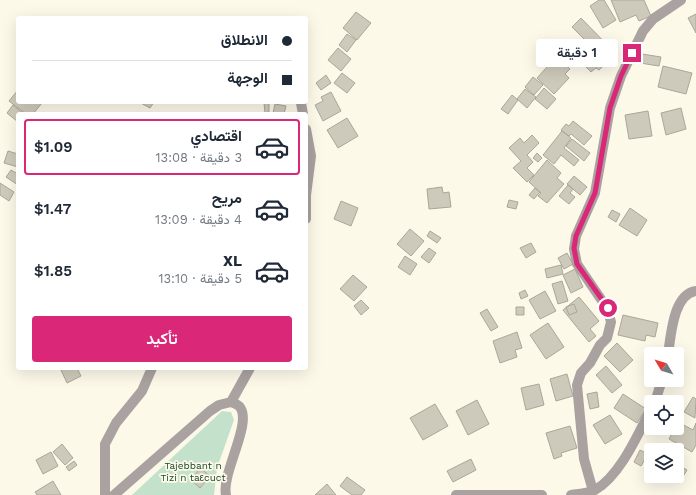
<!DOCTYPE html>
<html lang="ar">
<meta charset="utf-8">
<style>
body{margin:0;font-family:"Work Sans",Vazirmatn,sans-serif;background:#f6f6f7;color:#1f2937;direction:rtl;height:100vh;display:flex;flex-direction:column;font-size:15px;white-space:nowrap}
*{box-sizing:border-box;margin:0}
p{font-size:13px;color:#747a83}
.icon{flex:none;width:22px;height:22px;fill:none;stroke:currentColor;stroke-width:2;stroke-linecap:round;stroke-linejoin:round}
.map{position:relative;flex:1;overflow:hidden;direction:ltr}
.drawer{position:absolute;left:16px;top:112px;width:292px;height:258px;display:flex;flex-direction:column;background:#fff;border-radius:4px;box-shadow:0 4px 16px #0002;direction:rtl}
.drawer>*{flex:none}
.banner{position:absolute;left:16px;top:16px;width:292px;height:88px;border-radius:4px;box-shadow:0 4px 16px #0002;direction:rtl;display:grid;align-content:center;height:88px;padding:0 16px;background:#fff}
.needle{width:26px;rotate:308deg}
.buttons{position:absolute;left:644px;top:347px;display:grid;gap:8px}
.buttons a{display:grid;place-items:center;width:40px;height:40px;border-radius:4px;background:#fff;box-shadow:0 4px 16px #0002;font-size:20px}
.end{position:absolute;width:18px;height:18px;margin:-9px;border:5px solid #db2777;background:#fff;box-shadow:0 0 0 2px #fff}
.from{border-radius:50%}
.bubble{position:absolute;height:28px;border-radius:4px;background:#fff;box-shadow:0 4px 16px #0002;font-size:13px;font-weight:600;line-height:28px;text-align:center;direction:rtl}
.banner b{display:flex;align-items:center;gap:14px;height:38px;font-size:15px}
.banner b+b{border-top:1px solid #e0e1e3}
.banner i{width:10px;height:10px;background:#1f2937}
ul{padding:7px 0 0;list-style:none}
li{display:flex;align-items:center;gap:12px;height:56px;margin:0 8px 6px;padding:0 8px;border:2px solid transparent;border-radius:4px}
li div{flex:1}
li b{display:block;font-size:15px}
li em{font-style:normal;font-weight:600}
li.on{border-color:#db2777}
li>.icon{width:36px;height:36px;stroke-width:1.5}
.primary-button{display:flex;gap:8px;margin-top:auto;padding:8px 16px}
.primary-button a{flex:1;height:46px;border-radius:4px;background:#db2777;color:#fff;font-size:16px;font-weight:600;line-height:46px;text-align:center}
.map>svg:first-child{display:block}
</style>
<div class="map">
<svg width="696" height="495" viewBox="0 0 696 495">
<rect width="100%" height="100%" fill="#fdf9e9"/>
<path fill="#c4e2cb" d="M222,411L231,412L234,420L217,468L214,495H132Z"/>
<path fill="#cecabb" stroke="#aba798" d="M599,0H604L616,20L603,28L590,6Z
M611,0H644L651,16L639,21L636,15L620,22Z
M356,12L371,23L357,40L343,28Z
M696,14V33L688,18Z
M581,18L616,54L599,70L596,68L591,72L577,58L583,52L578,47L585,40L572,27Z
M347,34L356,40L347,52L339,45Z
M338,48L351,59L341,71L328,60Z
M554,54L570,69L565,74L569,78L554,94L537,78L547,67L544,64Z
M642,54L661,57L659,66L640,63Z
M663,66L692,73L686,94L658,87Z
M342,73L355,83L347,93L334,83Z
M326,75L331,83L321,90L316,83Z
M533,77L543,85L534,95L525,87Z
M544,88L556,99L547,109L535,99Z
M525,89L536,97L527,108L517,99Z
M18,90V102L42,103L33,114H26L9,101Z
M331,92L341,111L323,121L315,105L323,101L321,97Z
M512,95L518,100L508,114L501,109Z
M139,102H154L150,108Z
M264,103H269V112L265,113Z
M275,104L286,106L284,114L273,113Z
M13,105L24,114H18V122L7,113Z
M681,108L686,129L666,135L661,113Z
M648,111L652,136L629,139L625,115Z
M347,118L358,136L338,148L327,130Z
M573,121L592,136L584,145L571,134L569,136L561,130L566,124L569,126Z
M562,131L571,138L564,148L579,160L574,166L561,155L554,164L543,155Z
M532,135L539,143L527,155L533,162L527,168L534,175L527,182L513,168L521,161L509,148L520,138L524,143Z
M572,139L590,153L584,161L566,146Z
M8,151L18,154V167L4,163Z
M537,153L542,158L538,162L533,158Z
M547,160L561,173L557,178L564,184L547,203L538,196L541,193L529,182Z
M11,170L18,174V185L6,177Z
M574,176L587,187L580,195L567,184Z
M0,183L14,192L9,201L0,195Z
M568,185L573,189L570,193L575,197L569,204L559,196Z
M442,187L443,193L449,192L451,207L429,209L427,189Z
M535,188L540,192L534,199L529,195Z
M509,200L518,202L516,209L507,207Z
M341,201L358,208L351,226L334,219Z
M630,208L647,220L637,236L619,225Z
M612,210L620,214L616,222L608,217Z
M410,229L424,241L411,256L397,244Z
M430,231L441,238L437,243L427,236Z
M531,243L536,252L526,258L520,248Z
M429,248L436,253L429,263L421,257Z
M567,253L573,264L564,269L558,258Z
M405,256L417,264L410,275L398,267Z
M561,265L563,274L547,278L545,269Z
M575,269L583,287L571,293L563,275Z
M353,275L367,287L354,301L340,289Z
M562,281L568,301L558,304L552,284Z
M525,290L528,296L521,299L519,293Z
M545,291L556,311L540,319L529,300Z
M579,297L599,321L590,329L596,336L589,342L563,310Z
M361,300L369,308L361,315L354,306Z
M574,304L577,312L569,315L566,307Z
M516,307H524V315H516Z
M487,309L498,327L491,331L480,313Z
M623,315L658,323L655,337L646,335L645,341L618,335Z
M548,323L564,347L546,359L530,335Z
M517,332L522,348L515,350L517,357L500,363L493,341Z
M617,343L633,360L620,372L604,356Z
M606,366L622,385L612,393L596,375Z
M60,368H77L81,376L67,383Z
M567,374L573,396L556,401L550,379Z
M539,384L544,405L526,410L521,388Z
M597,392L599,407L590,409L587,394Z
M623,394L646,409L637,423L614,408Z
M693,397L696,399L695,418L684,412Z
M477,400L489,424L468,435L456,411Z
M435,404L448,426L423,440L410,418Z
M610,415L622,434L605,444L593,425Z
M678,422L693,430L696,423V445L692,452L669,439L675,428H677Z
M570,426L577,448L561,453L562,456L554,459L546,433Z
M62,444L73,458L65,465L53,452Z
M640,450L648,454L641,466L634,462Z
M51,452L58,466L43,474L36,460Z
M471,459L476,470L453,482L447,471Z
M74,461L77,465L69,471L66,467Z
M677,464L687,470L679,483L666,476H677Z
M200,468L210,476L200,488L191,480Z
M347,477L365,490L361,495H352L340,486Z
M53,481L61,495H37L35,492Z
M327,484L336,495H315Z"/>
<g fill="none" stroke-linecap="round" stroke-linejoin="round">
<path stroke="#aaa2a0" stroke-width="10" d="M301,103L303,114
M306,129L311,156L306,195V219
M668,354C671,336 673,294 696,291
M231,402L250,368
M655,402L662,380
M593,491L584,459L577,385L581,373L590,363L600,345L607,338L611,322L607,308L577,264L574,249L576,236L595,193L610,108L621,76L643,31L653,19L681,0
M105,495V444L116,423L142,391L152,368
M114,495L210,411L219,405L231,402C233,403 237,404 239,406C254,421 221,473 226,495
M456,495H542
M571,495C578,494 588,493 595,490C620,476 638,434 651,409"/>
</g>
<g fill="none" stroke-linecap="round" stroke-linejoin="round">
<path stroke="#db2777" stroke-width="5" d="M608,308L577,264L574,248L576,236L595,193L610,108L621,76L632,53"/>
</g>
<g text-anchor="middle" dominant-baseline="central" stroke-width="3.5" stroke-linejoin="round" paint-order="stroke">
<g font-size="10" fill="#164928" stroke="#fdf9e9">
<text x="193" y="465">Tajebbant n<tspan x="193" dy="12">Tizi n taεcuct</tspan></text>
</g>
</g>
</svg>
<div class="buttons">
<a><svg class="needle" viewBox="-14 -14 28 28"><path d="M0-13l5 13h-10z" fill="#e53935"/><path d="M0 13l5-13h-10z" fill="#747a83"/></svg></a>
<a><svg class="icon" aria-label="locate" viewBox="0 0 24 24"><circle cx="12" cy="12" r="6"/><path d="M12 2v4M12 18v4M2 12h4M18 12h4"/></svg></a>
<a><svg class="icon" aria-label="layers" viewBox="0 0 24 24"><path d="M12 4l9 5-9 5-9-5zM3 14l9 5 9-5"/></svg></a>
</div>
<i class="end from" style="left:608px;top:308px"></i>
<i class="end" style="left:632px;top:53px"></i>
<div class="bubble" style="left:536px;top:39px;width:82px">1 دقيقة</div>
<div class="banner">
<b><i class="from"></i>الانطلاق</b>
<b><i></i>الوجهة</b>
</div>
<section class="drawer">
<ul>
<li class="on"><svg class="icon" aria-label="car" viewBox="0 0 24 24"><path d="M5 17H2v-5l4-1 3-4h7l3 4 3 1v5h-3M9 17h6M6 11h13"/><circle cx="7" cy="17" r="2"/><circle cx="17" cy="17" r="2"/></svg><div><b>اقتصادي</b><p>3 دقيقة · 13:08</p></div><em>$1.09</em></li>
<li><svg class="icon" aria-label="car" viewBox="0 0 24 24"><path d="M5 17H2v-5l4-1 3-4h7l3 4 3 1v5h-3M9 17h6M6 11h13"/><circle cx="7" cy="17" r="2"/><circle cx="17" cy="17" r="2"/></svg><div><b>مريح</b><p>4 دقيقة · 13:09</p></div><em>$1.47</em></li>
<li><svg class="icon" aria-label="car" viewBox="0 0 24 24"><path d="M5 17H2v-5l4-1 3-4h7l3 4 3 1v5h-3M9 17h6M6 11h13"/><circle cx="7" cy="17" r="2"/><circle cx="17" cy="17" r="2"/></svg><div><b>XL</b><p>5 دقيقة · 13:10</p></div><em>$1.85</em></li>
</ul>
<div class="primary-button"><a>تأكيد</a></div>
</section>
</div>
